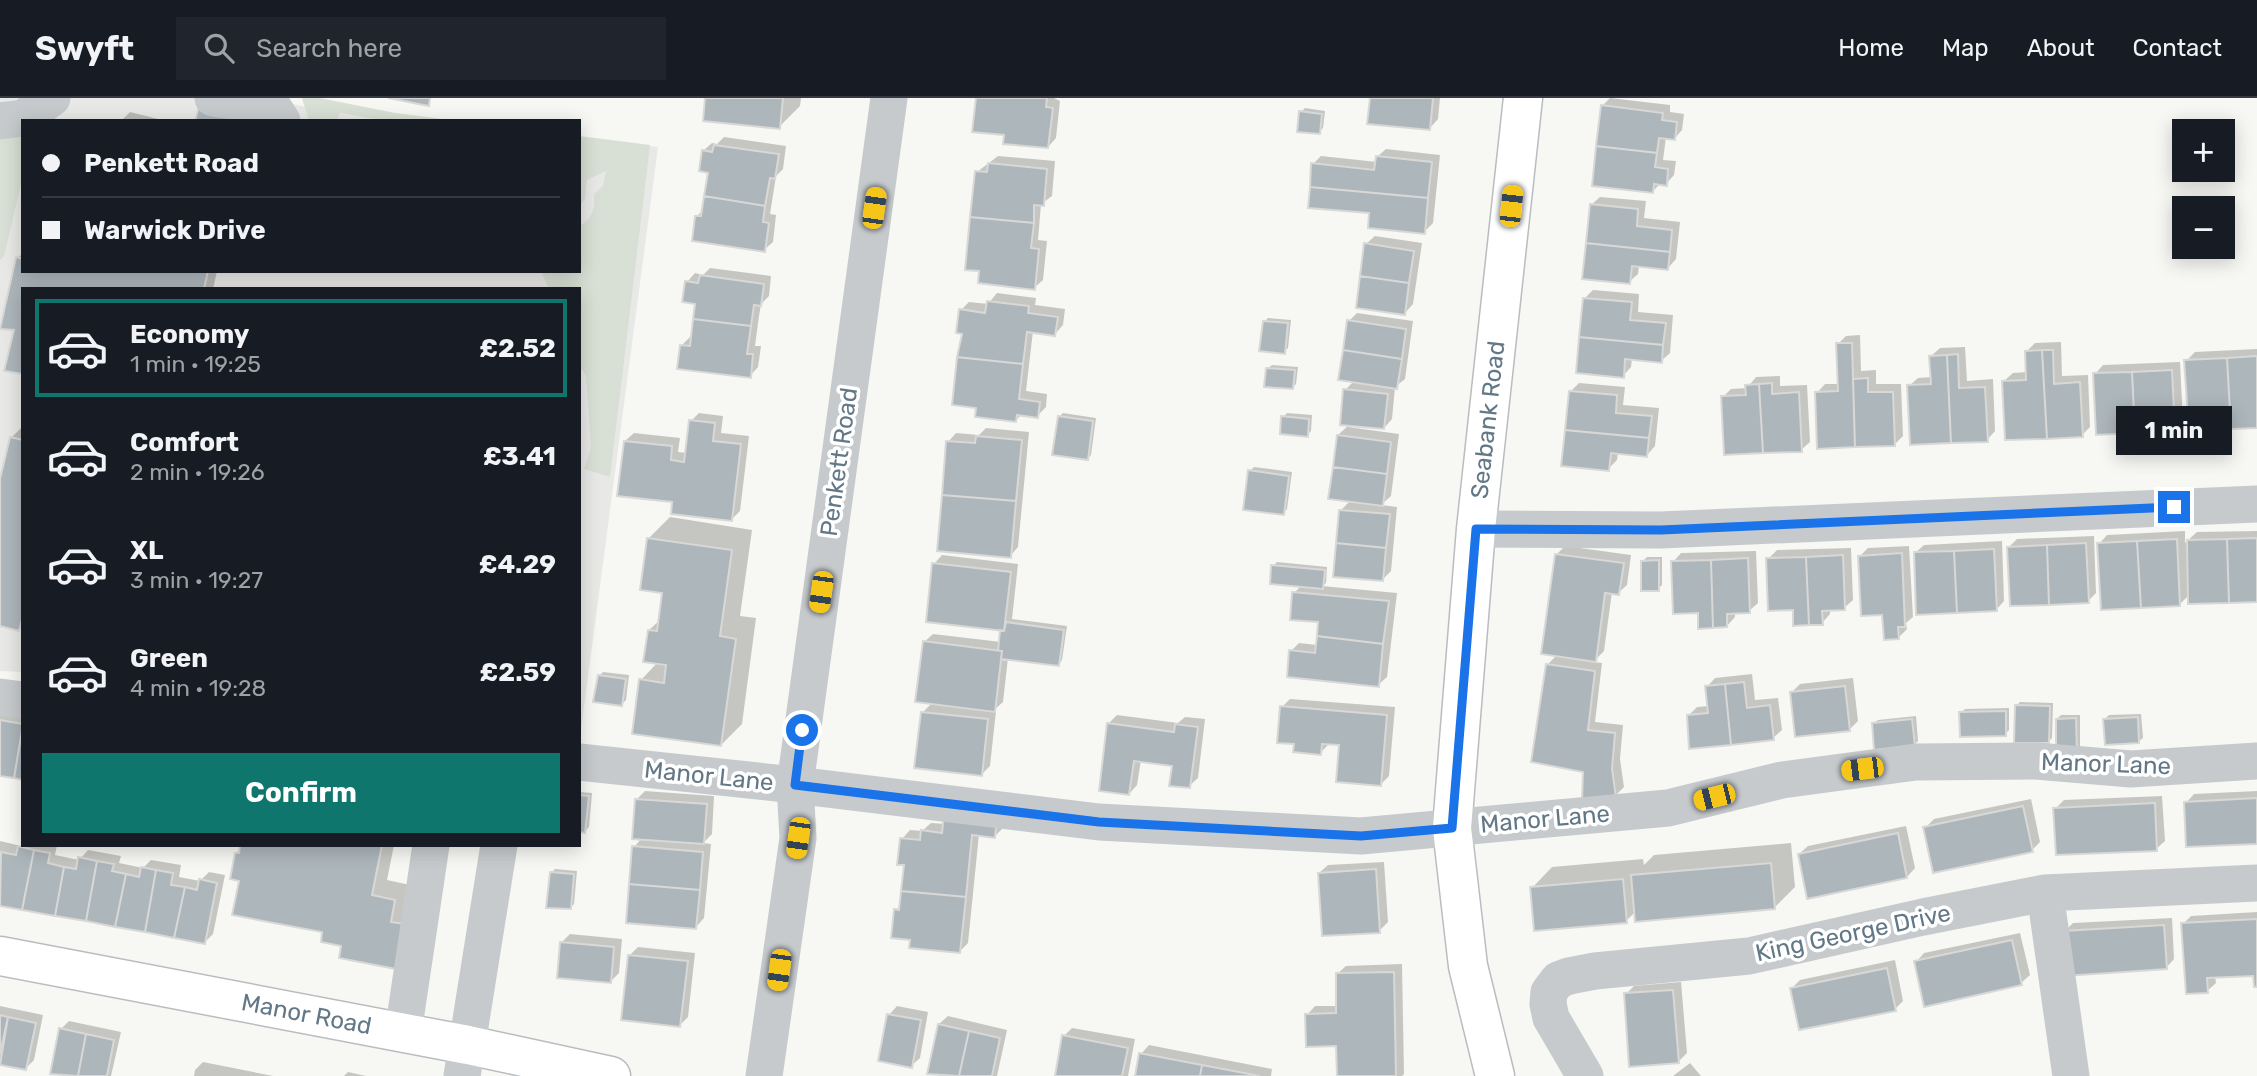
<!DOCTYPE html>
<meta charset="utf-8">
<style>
body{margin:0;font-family:Rubik,sans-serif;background:#20242c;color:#f1f3f6;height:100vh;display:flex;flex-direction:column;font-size:26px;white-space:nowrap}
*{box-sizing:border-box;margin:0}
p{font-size:23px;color:#9ea1a6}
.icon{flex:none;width:38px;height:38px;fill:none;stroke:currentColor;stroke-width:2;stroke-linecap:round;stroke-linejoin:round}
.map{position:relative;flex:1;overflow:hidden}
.drawer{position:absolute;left:21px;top:189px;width:560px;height:560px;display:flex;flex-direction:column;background:#171b24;border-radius:0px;box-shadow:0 4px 18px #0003}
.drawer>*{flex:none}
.guide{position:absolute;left:21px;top:21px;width:560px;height:154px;border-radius:0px;box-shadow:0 4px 18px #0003;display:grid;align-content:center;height:154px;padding:0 21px;background:#171b24}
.controls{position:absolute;left:2172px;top:21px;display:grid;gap:14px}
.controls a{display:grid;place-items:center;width:63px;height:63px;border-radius:0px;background:#171b24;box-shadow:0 4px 18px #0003;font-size:35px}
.end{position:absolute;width:32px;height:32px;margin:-16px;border:9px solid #1a73e8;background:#fff;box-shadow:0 0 0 4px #fff}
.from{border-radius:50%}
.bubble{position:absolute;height:49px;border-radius:0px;background:#171b24;box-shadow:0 4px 18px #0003;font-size:23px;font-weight:700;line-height:49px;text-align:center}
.car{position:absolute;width:21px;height:42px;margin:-21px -10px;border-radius:9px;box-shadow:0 0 5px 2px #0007;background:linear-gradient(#f5c518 24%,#345 0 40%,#f5c518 0 76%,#345 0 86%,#f5c518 0)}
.guide b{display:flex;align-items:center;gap:24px;height:66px;font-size:26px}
.guide b+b{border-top:2px solid #363941}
.guide i{width:18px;height:18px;background:#f1f3f6}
ul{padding:12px 0 0;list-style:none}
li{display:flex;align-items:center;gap:21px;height:98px;margin:0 14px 10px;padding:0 7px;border:4px solid transparent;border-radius:0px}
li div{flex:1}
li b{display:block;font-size:26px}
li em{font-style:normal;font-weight:700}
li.selected{border-color:#0f766e}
li>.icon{width:63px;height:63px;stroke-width:1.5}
.primary-button{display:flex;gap:14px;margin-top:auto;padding:14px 21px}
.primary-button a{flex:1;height:80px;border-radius:0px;background:#0f766e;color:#fff;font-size:28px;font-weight:700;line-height:80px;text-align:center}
header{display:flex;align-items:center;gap:42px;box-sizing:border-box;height:98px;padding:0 35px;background:#171b24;border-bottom:2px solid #363941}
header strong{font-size:33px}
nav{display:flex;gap:38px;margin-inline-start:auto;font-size:24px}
.search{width:490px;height:63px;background:#20242c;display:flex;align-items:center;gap:18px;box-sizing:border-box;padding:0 24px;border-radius:0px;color:#9ea1a6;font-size:26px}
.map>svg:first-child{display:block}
</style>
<header>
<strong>Swyft</strong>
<div class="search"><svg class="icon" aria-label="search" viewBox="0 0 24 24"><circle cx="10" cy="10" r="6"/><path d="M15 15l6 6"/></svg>Search here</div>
<nav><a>Home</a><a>Map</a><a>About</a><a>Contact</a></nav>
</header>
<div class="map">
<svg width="2257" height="978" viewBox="0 0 2257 978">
<rect width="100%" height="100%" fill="#f7f7f3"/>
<path fill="#e8e9e7" d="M0,0H261L343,16L410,23H23V173H579V41L658,49L579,647V191H23V574L0,573Z"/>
<path fill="#d8dfd4" d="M302,0H320L395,15L458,23H387L340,15L337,23H309Z
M23,26V77L4,159L0,162V33Z
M579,38L650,47L610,379L584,371L591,349L586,278L579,267V191H549L541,173H579V128C593,120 595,111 594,96L603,88L606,73L587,82L585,101L579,110Z"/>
<path fill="#0003" d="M707,0H801L800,8L779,29Z
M978,0H1054L1060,3L1056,40L1048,49L1006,36Z
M1372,0H1440L1438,21L1430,30Z
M1610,0L1670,7V14L1684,16L1682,32L1674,41L1666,39L1663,62L1676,63L1674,77L1666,86L1661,85L1653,93L1603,7Z
M1305,10L1325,13L1323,30L1319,34L1301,14Z
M130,14L166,23H121Z
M724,39L786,48L783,71L776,78L770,116L776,117L773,144L764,152L697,118L704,111L710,73L703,53L712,45L717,46Z
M1386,51L1440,57L1433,125L1424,134L1371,114L1313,66L1321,58L1377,64V59Z
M998,58L1055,63L1052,98L1041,106L1038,142L1047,143L1043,182L1034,190L977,74Z
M1600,99L1646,103L1644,120L1680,124L1676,161L1668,170L1639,167L1638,176L1629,184L1591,107Z
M1375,138L1422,145L1413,206L1405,215L1366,146Z
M23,155V173H217L213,191H23L16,231L18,160Z
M710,170L771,178L769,198L761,206L759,218L755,248H761L758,269L750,278L681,248L690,239L693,240L697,205L687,184L695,175L703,177Z
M1593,192L1639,196L1638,214L1673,217L1670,255L1661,263L1632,260L1631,269L1623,278L1585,200Z
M997,195L1036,200L1035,207L1065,211L1063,227L1055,236L1033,233L1026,293L1047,296L1046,309L1037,318L1022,316L1016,322L964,234L961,212L969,204L988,206Z
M1357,215L1413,223L1405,281L1395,289L1392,321L1384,330L1345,292L1354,283L1349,223Z
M1268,220L1291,222L1288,250L1284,254L1264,224Z
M1860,237L1861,273L1876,272V286H1901L1903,338L1895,346L1817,295L1825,286H1839L1838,246L1846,238Z
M2061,244L2062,278L2088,277L2090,329L2082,337L2004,283L2013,275L2027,274V253L2035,245Z
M1965,249L1967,283L1993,281L1995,333L1987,342L1909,288L1918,280L1932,279L1931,258L1940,250Z
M2257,251V328L2186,263L2195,254Z
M2180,264L2183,324L2174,332L2095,276L2103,267Z
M1272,267L1298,269L1296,286L1292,290L1268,270Z
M1780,278V288L1807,287L1810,344L1801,352L1723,299L1731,291L1747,290L1756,279Z
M1579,285L1625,289L1623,307L1659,310L1655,348L1647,357L1618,354L1617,362L1608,371L1570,294Z
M699,315L723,318L721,335L749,338L740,413L732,421L674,402L625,343L634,335L680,340L678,354L687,355L691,323Z
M1063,315L1096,320L1091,357L1087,361L1059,319Z
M1287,315L1312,317L1311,333L1307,337L1283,319Z
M1349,327L1348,329L1399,336L1391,398L1381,407L1397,409L1391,473L1382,482L1341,412L1351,402L1338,337Z
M23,328V527L19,531L0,527V389L11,340Z
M986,330L1029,334L1018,449L1010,458L948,344L956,335L979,337Z
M1254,369L1292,374L1287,411L1283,415L1250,373Z
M670,419L752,432L740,518L756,520L742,626L721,647L641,582L658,564L649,532L660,522L664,493L649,440Z
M2185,433V445L2197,434L2257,433V502L2190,496L2180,506L2099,446L2107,437Z
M2094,438L2096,495L2088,503L2009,449L2017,441Z
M2002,443L2004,503L1996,512L1915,455L1924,447Z
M1565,448L1631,457L1627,487L1618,495L1612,494L1604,553L1593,564L1602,565L1595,624L1623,627L1620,661L1624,689L1616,697L1585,672L1547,567L1558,556L1556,457Z
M1909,448L1913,519L1906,525L1907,531L1898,540L1860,458L1868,450Z
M1851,450L1853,502L1844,510L1830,511V516L1822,525L1794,510L1768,461L1777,452Z
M1756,453L1758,505L1749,513L1735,514V519L1727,528L1699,513L1673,464L1681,455Z
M942,457L1018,466L1012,521L1067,528L1062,562L1059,566L1008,560L1003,604L993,613H996L990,668L982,676L922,615L933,604L924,544L933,536L1001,544L1002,531L934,466Z
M1647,459H1662V487L1658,491L1643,463Z
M1277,464L1327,469L1326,485L1322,488L1397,495L1387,579L1378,587L1291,553L1299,545L1317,547L1320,523L1294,495L1302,487L1273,468Z
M603,574L629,577L626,602L622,606L599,578Z
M1752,576L1755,602L1778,600L1782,632L1773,640L1688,618L1697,609L1709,608L1707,589L1715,580Z
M1853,580L1858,623L1850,631L1792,594L1800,586Z
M1290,601L1395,609L1389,678L1380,687L1341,645L1329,646L1320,655L1295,644L1282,609Z
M2020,604L2053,605L2052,640L2049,643L2016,608Z
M2009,610V632L2005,636L1961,615L1965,611Z
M0,613L23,617V680L0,676Z
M2141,616L2143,640L2139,643L2105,621L2109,617Z
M1117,617L1178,625L1185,619L1205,621L1198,680L1189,688L1173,667L1141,662L1137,687L1129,696L1109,625Z
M2061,617H2080V649L2077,653L2057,621Z
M1916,618L1918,643L1914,647L1874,625L1878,622Z
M645,693L714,698L712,736L703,745L711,746L704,820L696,829L634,749L642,740L636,702Z
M2257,693V744L2186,705L2194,696Z
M579,694L592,695L589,729L585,733L579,732Z
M2162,698L2165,743L2156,751L2055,711L2064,702Z
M2031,701L2040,744L2032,752L1925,730L1934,721Z
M931,725L1003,730L995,738L979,736L968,845L959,854L912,841L896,812L901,807L906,766L902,741L910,732L922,733Z
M1906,728L1915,770L1907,779L1799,756L1808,748Z
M0,743L21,748L23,746L57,747L55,757L79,762L88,752L121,758L119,765L143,770L151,762L181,767L179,779L200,783L209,774L225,777L213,836L205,844L0,805Z
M1791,745L1795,789L1774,810L1636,813L1626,823L1532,790L1552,769L1643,761L1644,767L1654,757Z
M242,747H394L387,782L410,787L411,853L343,847L241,782L236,756Z
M1384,764L1388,824L1379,833L1319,775L1328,767Z
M555,771L577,773L574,806L570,810L552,774Z
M2257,814V887L2254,876L2215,878L2216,885L2207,893L2183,826L2191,818Z
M2172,820L2174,861L2166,870L2064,834L2073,825Z
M2020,835L2030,877L2021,885L1916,864L1924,855Z
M570,836L622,841L619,875L611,883L562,844Z
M638,849L695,855L688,919L680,927L630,857Z
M1895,862L1903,903L1895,911L1792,890L1800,882Z
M1402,866L1404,976L1402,978H1338V946L1307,917L1315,908H1338L1337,876L1346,868Z
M1681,884L1687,955L1679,963L1626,896L1634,888Z
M0,908L43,917L34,962L25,971L0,965Z
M897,908L928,914L920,960L911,968L889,917Z
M948,918L1007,932L997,978H941L929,975L939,926Z
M69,923L121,934L111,978H70L52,974L61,931Z
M1072,930L1135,941L1128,978H1057L1064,938Z
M1149,947L1272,971L1271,978H1137L1141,956Z
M203,964L273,978H194L195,972Z
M1690,965L1701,978H1673Z
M348,974L366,978H344Z"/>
<path fill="#adb6bb" stroke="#d8d8d6" stroke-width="2" d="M388,0H430L429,8Z
M705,0H783L780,31L703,23Z
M976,0H1047L1046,9L1053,10L1048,50L1003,46L1004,37L972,34Z
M1370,0H1433L1430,32L1367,26Z
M1601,7L1663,15L1662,22L1677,24L1675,42L1659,40L1657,55L1596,48Z
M199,8L266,23H195Z
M1299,13L1322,16L1320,36L1297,34Z
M714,47L779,56L775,81L770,80L765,108L704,98L708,75L699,73L702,52L712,54Z
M1596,48L1657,55L1655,69L1668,71L1667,88L1654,86L1653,95L1592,88Z
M1376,58L1432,64L1428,100L1310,89L1311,65L1374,72Z
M988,65L1047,71L1044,108L1034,107V125L970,119L975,73L987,74Z
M1310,89L1428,100L1425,136L1368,130L1369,115L1308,110Z
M704,98L765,108L763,124L769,125L765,154L692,143L695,118H701Z
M1590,106L1638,111L1637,128L1672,132L1670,154L1586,145Z
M970,119L1034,125L1031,150L1039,151L1035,192L978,185L979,173L965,172Z
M1364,145L1414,153L1409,185L1360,178Z
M1586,145L1670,154L1668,172L1632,168L1630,186L1582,181Z
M16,159L23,161V173H208L204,191H23V276L4,273L14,232L0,231Z
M700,177L764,186L761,208L754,207L751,228L693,221L695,206L682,204L685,183L698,185Z
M1360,178L1409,185L1405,217L1356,210Z
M1583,200L1632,204L1630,222L1666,225L1663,247L1579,239Z
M987,203L1029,208L1028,215L1058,219L1055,238L1027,234L1023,266L957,259L962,236L956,235L959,211L985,215Z
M693,221L751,228L747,256H753L751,280L677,271L680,247L690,248Z
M1347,222L1406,231L1402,261L1343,252Z
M1263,223L1288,225L1285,256L1259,253Z
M1579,239L1663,247L1662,265L1625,261L1624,280L1576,275Z
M1836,245H1852L1855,349L1817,351L1815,294L1838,293Z
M1343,252L1402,261L1397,291L1338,282Z
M2042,252L2047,341L2005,342L2002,283L2026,282L2025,253Z
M2042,252H2053L2054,286L2080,284L2083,339L2047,341Z
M1958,256L1959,290L1985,289L1988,344L1951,345L1947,257Z
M1947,257L1951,345L1910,347L1907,287L1931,286L1929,258Z
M2257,258V330L2231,331L2227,260Z
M957,259L1023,266L1019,301L1040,304L1038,320L1017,317L1016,324L975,319L976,310L952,307Z
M2227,260L2231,331L2189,333L2184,262Z
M1266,270L1295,272L1293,291L1264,289Z
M2172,272L2175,334L2135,335L2132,274Z
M2132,274L2135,335L2096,337L2093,275Z
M1868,280V294H1893L1895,348L1855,349L1853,281Z
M1772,285V296L1799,294L1802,354L1763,355L1759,286Z
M1759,286L1763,355L1724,357L1721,298L1746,297L1745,287Z
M1343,291L1388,296L1384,331L1340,327Z
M1569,293L1617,297L1616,315L1652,318L1649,340L1565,332Z
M1058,318L1093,323L1088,362L1052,357Z
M1281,318L1309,321L1308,339L1280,336Z
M689,322L715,325L713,343L741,346L732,423L671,416L672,404L617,398L624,343L672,348L671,362L684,364Z
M1565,332L1649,340L1647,359L1611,355L1609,373L1561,368Z
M1337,337L1391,344L1387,376L1333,369Z
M976,338L1022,342L1016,403L942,397L946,343L975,345Z
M10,339L23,342V518L19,533L0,528V381Z
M1333,369L1387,376L1383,408L1328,401Z
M1248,372L1289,378L1284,417L1243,412Z
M942,397L1016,403L1011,460L937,453Z
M1339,412L1390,416L1386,450L1336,445Z
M647,440L732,452L720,538L736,541L721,648L632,636L639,581L664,585L666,567L643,564L648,532L657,533L662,495L640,492Z
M2257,440V504L2229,505L2227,441Z
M2177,441L2180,508L2141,510L2137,443Z
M2227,441L2229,505L2188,506L2187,442Z
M2137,443L2141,510L2101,512L2097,445Z
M1336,445L1386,450L1383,483L1333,479Z
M2086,445L2089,505L2049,507L2047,447Z
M2047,447L2049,507L2010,508L2007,449Z
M1994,451L1997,513L1957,515L1954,453Z
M1954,453L1957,515L1916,517L1914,454Z
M1902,455L1905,529H1898L1899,541L1884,542L1882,517L1861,518L1858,458Z
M1555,456L1624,465L1619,497L1605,495L1596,564L1541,556Z
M1843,457L1845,512L1822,513L1823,527H1809L1806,459Z
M1806,459L1809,527L1793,528V512L1768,513L1766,460Z
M1748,460L1750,515L1727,516V529L1713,530L1711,462Z
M1659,462V493H1641V463Z
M1711,462L1713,530L1698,531V515L1673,516L1671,463Z
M932,465L1011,474L1004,533L926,524Z
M1271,467L1325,472L1323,491L1270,486Z
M1292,494L1389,503L1383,546L1317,538L1318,524L1290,522Z
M1006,524L1064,532L1059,568L1001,561L1002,553H998L1000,532L1004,533Z
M1317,538L1383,546L1379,589L1287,579L1289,552L1315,555Z
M923,543L1002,553L995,614L915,604Z
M1546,566L1595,573L1588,632L1615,635L1612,671L1616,699L1582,702L1583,674L1531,664Z
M598,577L626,581L622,608L593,604Z
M1744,584L1747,610L1770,607L1774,642L1731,647L1725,586Z
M1725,586L1731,647L1689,651L1687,617L1708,615L1705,588Z
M1845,588L1850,633L1795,639L1790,594Z
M2015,607L2050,608L2049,645H2014Z
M1280,608L1387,617L1381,688L1336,684L1339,647L1322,646L1321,657L1293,654L1294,646L1277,645Z
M2006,613V638L1960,639L1959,614Z
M921,614L988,621L982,678L914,670Z
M2138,619L2139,645L2105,647L2103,621Z
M2076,620L2077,655H2056V621Z
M1912,621L1915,648L1874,652L1872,625Z
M0,622L23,626L14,680L0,678Z
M1107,625L1174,634L1175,626L1198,629L1190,690L1169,688L1172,668L1134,663L1129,697L1099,693Z
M23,627V682L14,680Z
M579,697L589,698L585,735L579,734Z
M2257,700V746L2186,749L2184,704Z
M635,701L707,706L704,746L632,741Z
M2155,705L2157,753L2056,757L2053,710Z
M2023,708L2033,754L1933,775L1923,729Z
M944,715L997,720L995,740L972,737L966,799L901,793L904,767H897L900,740L920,742L921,732L942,735Z
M1898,735L1907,780L1807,801L1798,756Z
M240,747H382L372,797L395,802L391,824L404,826L396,871L339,860L341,848L321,844L322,834L232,817L239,783L230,781L235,755H239Z
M18,748L34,752L22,812L0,808L1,754L16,757Z
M632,748L703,754L700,792L629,786Z
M34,752L50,755L48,765L64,769L55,818L22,812Z
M78,759L97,763L86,823L55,818L64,769L76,771Z
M97,763L114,766L112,773L126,776L115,829L86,823Z
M1771,765L1775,811L1635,824L1631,777Z
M141,769L156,772L145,834L115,829L126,776L139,779Z
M1376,771L1380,835L1322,838L1318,775Z
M156,772L173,775L171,787L185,789L174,840L145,834Z
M550,774L574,776L571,811L546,810Z
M199,781L217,785L205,846L174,840L185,789L197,792Z
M1623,781L1627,825L1534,833L1530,789Z
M629,786L700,792L696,831L626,825Z
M901,793L966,799L960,855L909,850L910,842L891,840L894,811L899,812Z
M2257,821V889H2254L2253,878L2207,880L2208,895L2186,896L2181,825Z
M2164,827L2167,871L2065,878L2063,833Z
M2012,842L2022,887L1924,909L1914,863Z
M560,844L614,849L611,885L557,880Z
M628,857L688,863L680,929L621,922Z
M1887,870L1896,913L1799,932L1790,890Z
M1394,874L1396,978H1337L1336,948L1306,949L1305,916L1336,915V875Z
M1673,892L1679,965L1629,969L1624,895Z
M887,916L921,922L912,970L878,963Z
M0,917L8,919L0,956Z
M8,919L36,925L26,972L0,967Z
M938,926L969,933L959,978L927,976Z
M59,930L86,936L78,978L50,976Z
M969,933L1000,940L992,978H959Z
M86,936L114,942L107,978H78Z
M1062,937L1128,950L1122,978H1055Z
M1139,955L1202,967L1200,978H1135Z
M1202,967L1260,978H1200Z"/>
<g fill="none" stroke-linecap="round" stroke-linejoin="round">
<defs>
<g id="major">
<path id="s1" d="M0,858L468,947L611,978"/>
<path id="s2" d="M1495,978L1468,868L1452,730L1476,431L1523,0"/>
</g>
</defs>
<use href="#major" stroke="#b9bdc1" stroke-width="41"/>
<path stroke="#c6cacd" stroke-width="37" d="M213,0L273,9L282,23
M0,23L23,20L52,0
M1476,431L1661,432L2257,406
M0,599L23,602
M579,664L795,687L1099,724L1361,738L1668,710L1782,682L1916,664L2036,663L2131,671L2257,663
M2045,795L2071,978
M403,935L431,747
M462,978L499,747
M764,978L798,740L795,687L889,0
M1585,978L1551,920L1548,906L1549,894L1558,882L1569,878L1595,873L1749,858L1923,819L2045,795L2257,785"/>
<use href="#major" stroke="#fff" stroke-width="38"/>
</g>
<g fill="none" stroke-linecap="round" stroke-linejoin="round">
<path stroke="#1a73e8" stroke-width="9" d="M802,632L795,687L1099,724L1361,738L1452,730L1476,431L1661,432L2174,409"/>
</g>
<g text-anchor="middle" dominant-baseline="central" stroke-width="7" stroke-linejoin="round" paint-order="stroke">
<g font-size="24" fill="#637887" stroke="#fff">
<text stroke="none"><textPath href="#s2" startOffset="662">Seabank Road</textPath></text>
<text transform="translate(839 364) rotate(-82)">Penkett Road</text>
<text transform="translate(2106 666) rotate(2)">Manor Lane</text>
<text transform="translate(709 678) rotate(6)">Manor Lane</text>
<text transform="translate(1545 721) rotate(-5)">Manor Lane</text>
<text transform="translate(1853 835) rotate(-12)">King George Drive</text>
<text stroke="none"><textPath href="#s1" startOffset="312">Manor Road</textPath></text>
</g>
</g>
</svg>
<div class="controls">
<a>+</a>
<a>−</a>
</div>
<i class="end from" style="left:802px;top:632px"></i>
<i class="end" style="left:2174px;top:409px"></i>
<div class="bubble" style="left:2116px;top:308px;width:116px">1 min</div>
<i class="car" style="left:1511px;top:108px;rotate:6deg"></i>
<i class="car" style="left:874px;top:110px;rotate:8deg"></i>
<i class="car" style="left:821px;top:494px;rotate:188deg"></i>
<i class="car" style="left:1862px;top:671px;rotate:263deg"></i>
<i class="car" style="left:1714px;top:699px;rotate:256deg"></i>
<i class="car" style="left:798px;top:740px;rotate:188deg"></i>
<i class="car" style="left:779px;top:872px;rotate:188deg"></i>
<div class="guide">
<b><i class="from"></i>Penkett Road</b>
<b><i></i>Warwick Drive</b>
</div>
<section class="drawer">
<ul>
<li class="selected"><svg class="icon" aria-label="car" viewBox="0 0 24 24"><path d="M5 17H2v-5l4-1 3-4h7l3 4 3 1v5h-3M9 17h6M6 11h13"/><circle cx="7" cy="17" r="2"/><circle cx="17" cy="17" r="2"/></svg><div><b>Economy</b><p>1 min · 19:25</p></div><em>£2.52</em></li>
<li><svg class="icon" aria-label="car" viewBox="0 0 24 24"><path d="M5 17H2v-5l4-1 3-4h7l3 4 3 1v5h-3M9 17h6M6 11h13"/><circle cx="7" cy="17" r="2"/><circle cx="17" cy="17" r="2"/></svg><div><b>Comfort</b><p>2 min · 19:26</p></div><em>£3.41</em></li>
<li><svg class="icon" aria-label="car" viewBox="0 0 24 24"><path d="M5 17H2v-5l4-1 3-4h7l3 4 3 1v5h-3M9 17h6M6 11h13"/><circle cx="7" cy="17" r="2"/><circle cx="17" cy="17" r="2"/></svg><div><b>XL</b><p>3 min · 19:27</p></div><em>£4.29</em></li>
<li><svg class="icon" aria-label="car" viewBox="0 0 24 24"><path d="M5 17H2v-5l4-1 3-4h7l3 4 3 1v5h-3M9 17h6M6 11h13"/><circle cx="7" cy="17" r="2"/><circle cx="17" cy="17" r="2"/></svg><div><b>Green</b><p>4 min · 19:28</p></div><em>£2.59</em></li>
</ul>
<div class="primary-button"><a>Confirm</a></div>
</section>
</div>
